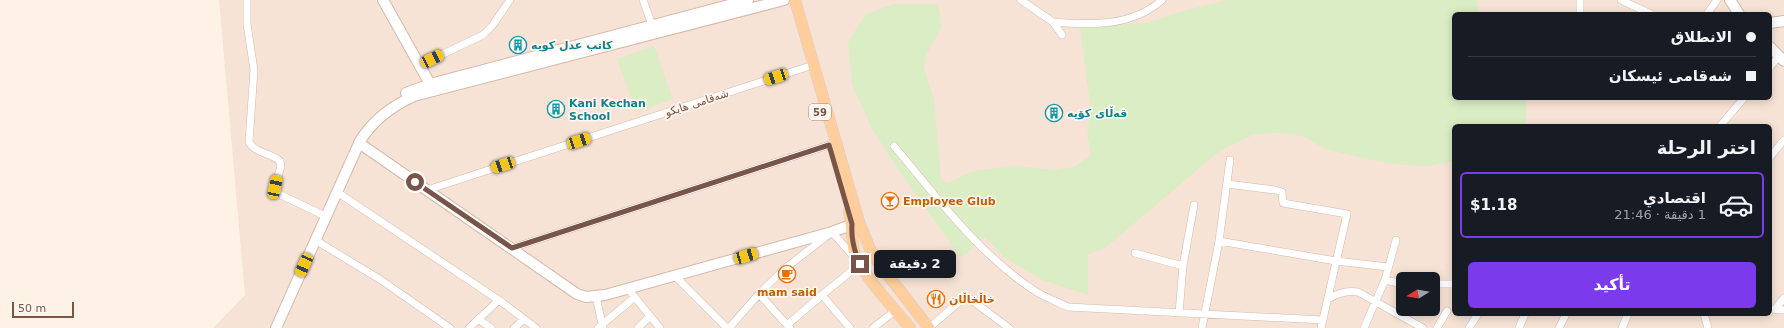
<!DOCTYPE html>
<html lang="ar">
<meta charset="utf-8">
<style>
body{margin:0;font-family:"DejaVu Sans","Noto Naskh Arabic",sans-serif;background:#242831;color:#f1f3f6;direction:rtl;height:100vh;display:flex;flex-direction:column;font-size:15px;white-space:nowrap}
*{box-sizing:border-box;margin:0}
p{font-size:13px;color:#9ea1a6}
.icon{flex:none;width:22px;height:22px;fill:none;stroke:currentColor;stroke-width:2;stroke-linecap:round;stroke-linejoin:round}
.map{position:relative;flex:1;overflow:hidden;direction:ltr}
.panel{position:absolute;left:1452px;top:124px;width:320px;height:192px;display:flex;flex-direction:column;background:#171b24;border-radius:6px;box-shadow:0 2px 10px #0003;direction:rtl}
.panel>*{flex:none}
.top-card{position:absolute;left:1452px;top:12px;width:320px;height:88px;border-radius:6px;box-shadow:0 2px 10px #0003;direction:rtl;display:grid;align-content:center;height:88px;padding:0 16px;background:#171b24}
.needle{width:26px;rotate:259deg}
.tools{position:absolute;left:1396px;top:272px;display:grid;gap:8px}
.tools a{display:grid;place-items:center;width:44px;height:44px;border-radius:6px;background:#171b24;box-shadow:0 2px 10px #0003;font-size:20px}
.scale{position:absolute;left:12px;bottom:10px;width:62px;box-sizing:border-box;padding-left:4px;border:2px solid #795449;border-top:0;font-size:11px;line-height:14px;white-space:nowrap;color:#795449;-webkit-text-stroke:3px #fff6ee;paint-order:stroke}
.end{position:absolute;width:18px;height:18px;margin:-9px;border:5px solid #795449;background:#fff;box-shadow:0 0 0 2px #fff}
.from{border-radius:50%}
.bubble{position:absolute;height:28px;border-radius:6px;background:#171b24;box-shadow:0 2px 10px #0003;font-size:13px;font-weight:700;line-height:28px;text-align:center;direction:rtl}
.car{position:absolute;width:12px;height:24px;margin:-12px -6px;border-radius:5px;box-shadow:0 0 3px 1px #0007;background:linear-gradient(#f5c518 24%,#345 0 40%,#f5c518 0 76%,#345 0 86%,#f5c518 0)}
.top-card b{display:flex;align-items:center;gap:14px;height:38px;font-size:15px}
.top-card b+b{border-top:1px solid #363941}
.top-card i{width:10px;height:10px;background:#f1f3f6}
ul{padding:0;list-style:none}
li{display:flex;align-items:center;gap:12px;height:66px;margin:0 8px 6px;padding:0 8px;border:2px solid transparent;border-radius:6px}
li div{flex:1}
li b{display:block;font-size:15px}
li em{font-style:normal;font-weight:700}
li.on{border-color:#7c3aed}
li>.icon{width:36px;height:36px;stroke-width:1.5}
h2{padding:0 16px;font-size:18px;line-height:48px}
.button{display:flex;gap:8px;margin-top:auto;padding:8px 16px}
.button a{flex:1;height:46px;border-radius:6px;background:#7c3aed;color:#fff;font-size:16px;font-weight:700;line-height:46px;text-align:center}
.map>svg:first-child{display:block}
</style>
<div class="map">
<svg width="1784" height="328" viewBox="0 0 1784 328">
<rect width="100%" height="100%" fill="#fef2e7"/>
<path fill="#f6e3d5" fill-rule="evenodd" d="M219,0H1784V328H213L245,295ZM1454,14H1770V98H1454ZM1454,126H1770V314H1454ZM1403,279H1433V309H1403Z"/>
<path fill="#daedc4" d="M1227,0H1477L1479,14H1454V98H1526V119L1524,126H1454V161L1429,166L1400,165L1361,158L1326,149L1302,136L1282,133L1255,134L1221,150L1104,249L1088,254V295L1042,280L1004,257L985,237L961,258L904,178L872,129L852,84L848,42L866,14L894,4H938L942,27L927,53L924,69L934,99L941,179L948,183L973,171L1016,166L1056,170L1074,167L1091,155L1087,130L1091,110L1080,28L1147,23L1172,14Z
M654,46L673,99L636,112L617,59Z"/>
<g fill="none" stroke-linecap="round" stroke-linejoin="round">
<defs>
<path id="street" d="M247,0V24L254,70L249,142C255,153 271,153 280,161L281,166L275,187L279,194L325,216
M643,0L652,25
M1021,0L1053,22L1062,35
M1621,0L1651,14
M1580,14V0
M1707,14L1717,0
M1053,22C1091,25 1132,27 1162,0
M420,65L483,35L492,26L510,0
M1770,67L1779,56
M1720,126L1744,98
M894,146C937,197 976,251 1032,289C1043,297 1056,301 1068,307L1323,320
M1770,157L1784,140
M1227,184L1275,190L1282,192L1283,203L1347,214L1321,328
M427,190L807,67
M337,192L503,303L536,328
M315,240L381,280L450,328
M1219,241L1336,261L1388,267
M512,248L829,145
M1135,253L1183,266
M675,276L727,328
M1385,280L1403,284
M1433,284H1454
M628,289L660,328
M596,297L603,328
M1328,299C1338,293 1347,290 1358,292L1423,328
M1770,309L1784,310
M1775,309L1784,298
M1179,313L1183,266L1194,205
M1704,314L1708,328
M478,319L491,328
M787,325L822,295
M469,328L499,300
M514,328L524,319
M598,328L635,297
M638,328L650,316
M729,328L759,294
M790,328L759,294L783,270L832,232L860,264L822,295L850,328
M873,328L896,310
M929,328L966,296L1009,328
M1202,328L1219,241L1230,160
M1364,328L1385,280L1396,240
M1437,328L1447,311
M1469,328L1478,314
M1519,328L1525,314
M1559,328L1566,314
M1622,328L1628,314"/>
<path id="secondary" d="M383,0L430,84L435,87
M1730,0L1739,14
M1770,23L1784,21
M1770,47L1784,61
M406,93L430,84L748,0
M359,143L577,294L586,297L605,295L832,232L859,222
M276,328L360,141C373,120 392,106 414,96L784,0"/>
<path id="primary" d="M795,0L859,222L870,249L877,261L929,328
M849,212C853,226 851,240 855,254C863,276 895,309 910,328"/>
</defs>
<use href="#street" stroke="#d3baae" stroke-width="8"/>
<use href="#secondary" stroke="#d6b9ab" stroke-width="12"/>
<use href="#primary" stroke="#d9cfcc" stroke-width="12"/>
<use href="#street" stroke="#fff" stroke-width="7"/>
<use href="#secondary" stroke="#fff" stroke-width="10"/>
<use href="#primary" stroke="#ffce9c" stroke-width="11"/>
</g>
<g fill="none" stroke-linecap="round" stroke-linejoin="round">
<path stroke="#795449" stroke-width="5" d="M415,182L512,248L829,145L852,224C851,239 854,251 860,264"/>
</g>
<defs>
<symbol id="building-ring" viewBox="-11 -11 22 22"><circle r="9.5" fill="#fff6ee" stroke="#0f9aa8" stroke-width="1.5"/><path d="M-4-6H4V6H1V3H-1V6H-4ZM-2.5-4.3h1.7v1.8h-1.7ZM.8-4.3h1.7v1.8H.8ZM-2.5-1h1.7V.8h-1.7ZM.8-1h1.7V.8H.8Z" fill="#0f9aa8"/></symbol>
<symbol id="bar-ring" viewBox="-11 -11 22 22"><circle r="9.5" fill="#fff6ee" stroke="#e8710a" stroke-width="1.5"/><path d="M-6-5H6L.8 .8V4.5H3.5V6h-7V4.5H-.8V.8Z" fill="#e8710a"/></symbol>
<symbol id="cafe-ring" viewBox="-11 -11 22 22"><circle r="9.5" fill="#fff6ee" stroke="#e8710a" stroke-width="1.5"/><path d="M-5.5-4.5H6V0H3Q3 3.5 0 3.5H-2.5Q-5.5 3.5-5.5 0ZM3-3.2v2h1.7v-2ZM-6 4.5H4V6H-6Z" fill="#e8710a"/></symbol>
<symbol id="restaurant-ring" viewBox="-11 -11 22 22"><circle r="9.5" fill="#fff6ee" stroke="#e8710a" stroke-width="1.5"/><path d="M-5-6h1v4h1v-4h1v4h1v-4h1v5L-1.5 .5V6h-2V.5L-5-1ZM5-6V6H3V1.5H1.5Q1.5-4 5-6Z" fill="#e8710a"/></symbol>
</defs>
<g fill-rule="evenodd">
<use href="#building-ring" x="508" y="35" width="20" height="20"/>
<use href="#building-ring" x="546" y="99" width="20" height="20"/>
<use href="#building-ring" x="1044" y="103" width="20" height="20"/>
<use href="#bar-ring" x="880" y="191" width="20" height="20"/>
<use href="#cafe-ring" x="777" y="264" width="20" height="20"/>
<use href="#restaurant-ring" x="926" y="289" width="20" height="20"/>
</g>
<g text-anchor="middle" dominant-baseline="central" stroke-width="3.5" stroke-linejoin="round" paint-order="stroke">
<rect fill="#fff6ee" stroke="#a1857a" stroke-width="1" x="809" y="104" width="22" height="16" rx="3"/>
<g font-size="10" font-weight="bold" fill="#795449">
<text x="820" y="112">59</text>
</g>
<g font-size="11" font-weight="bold" fill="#0d838f" stroke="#fff6ee" text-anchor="start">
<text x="531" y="45">كاتب عدل كويه</text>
<text x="569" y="103">Kani Kechan<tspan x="569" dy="13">School</tspan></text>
<text x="1067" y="113">قەڵای کۆیە</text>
</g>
<g font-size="11" fill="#795449" stroke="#fff6ee">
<text transform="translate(697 103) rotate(-18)">شه‌قامی هایكو</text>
</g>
<g font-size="11" font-weight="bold" fill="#c56008" stroke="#fff6ee" text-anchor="start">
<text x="903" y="201">Employee Glub</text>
<text x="787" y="292" text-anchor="middle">mam said</text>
<text x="949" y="299">خاڵخاڵان</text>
</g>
</g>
</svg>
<div class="tools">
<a><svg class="needle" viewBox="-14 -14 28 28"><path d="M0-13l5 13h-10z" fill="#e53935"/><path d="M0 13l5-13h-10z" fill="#9ea1a6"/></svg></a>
</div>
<div class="scale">50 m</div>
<i class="end from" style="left:415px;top:182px"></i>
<i class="end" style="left:860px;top:264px"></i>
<div class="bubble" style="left:874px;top:250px;width:82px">2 دقيقة</div>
<i class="car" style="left:432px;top:59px;rotate:64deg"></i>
<i class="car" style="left:776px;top:77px;rotate:252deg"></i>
<i class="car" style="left:579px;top:141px;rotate:72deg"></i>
<i class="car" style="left:503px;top:165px;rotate:252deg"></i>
<i class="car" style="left:275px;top:187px;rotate:12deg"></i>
<i class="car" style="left:746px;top:256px;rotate:74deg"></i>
<i class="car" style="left:304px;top:265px;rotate:204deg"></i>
<div class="top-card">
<b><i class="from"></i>الانطلاق</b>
<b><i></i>شەقامی ئیسکان</b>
</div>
<section class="panel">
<h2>اختر الرحلة</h2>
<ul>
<li class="on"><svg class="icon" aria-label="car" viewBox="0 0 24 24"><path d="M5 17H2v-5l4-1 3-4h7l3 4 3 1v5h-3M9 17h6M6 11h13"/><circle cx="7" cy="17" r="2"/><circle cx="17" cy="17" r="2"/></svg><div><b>اقتصادي</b><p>1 دقيقة · 21:46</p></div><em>$1.18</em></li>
</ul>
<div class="button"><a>تأكيد</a></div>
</section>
</div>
